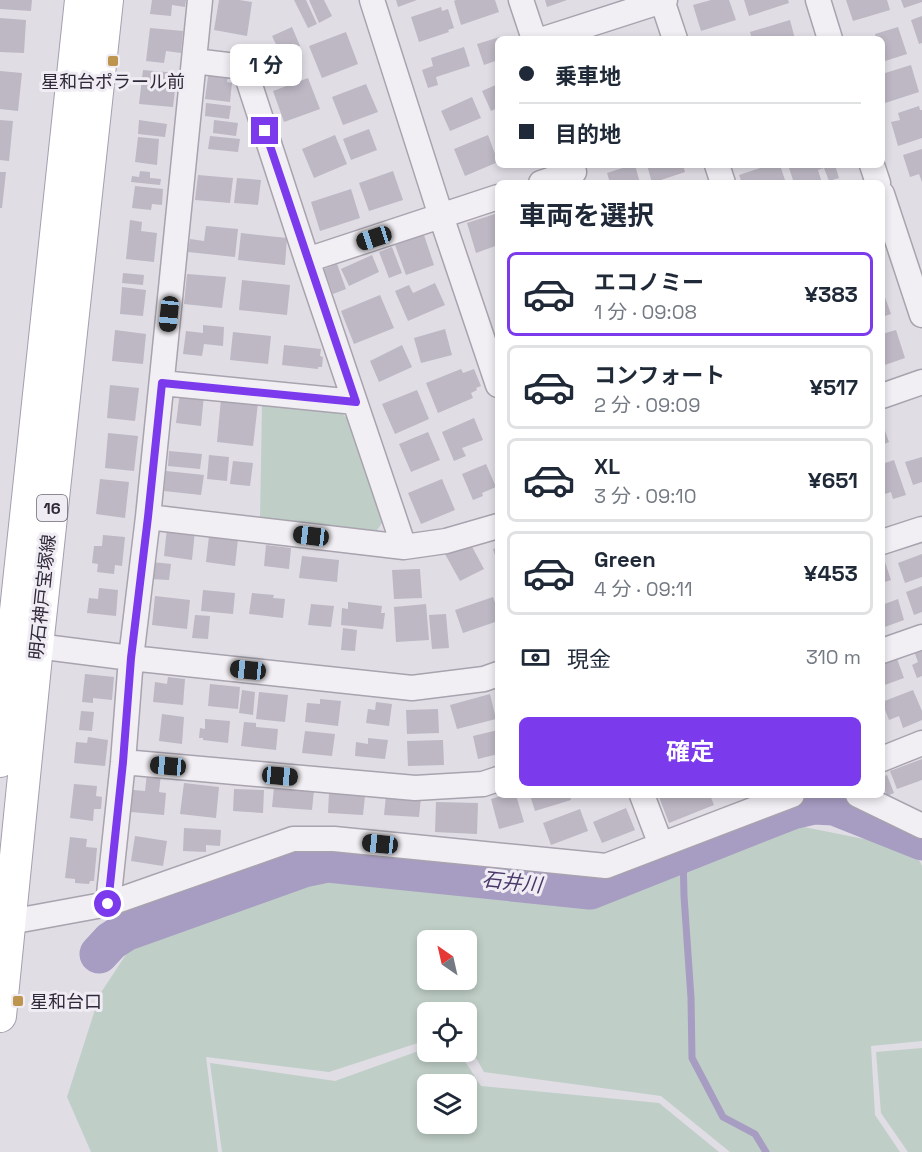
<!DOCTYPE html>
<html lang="ja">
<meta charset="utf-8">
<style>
body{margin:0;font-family:"Space Grotesk","Noto Sans JP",sans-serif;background:#f2f2f3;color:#1f2937;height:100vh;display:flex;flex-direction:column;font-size:22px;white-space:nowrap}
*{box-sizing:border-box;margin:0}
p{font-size:20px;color:#747a83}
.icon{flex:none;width:33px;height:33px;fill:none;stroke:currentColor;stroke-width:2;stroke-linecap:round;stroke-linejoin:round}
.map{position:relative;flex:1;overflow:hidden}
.details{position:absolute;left:495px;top:180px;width:390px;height:618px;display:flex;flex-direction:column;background:#fff;border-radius:9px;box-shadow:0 3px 9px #0003}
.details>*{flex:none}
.top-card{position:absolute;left:495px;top:36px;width:390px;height:132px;border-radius:9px;box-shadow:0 3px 9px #0003;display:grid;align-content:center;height:132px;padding:0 24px;background:#fff}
.needle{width:39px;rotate:326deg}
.tools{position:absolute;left:417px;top:930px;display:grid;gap:12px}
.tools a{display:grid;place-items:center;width:60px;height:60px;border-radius:9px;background:#fff;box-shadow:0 3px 9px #0003;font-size:30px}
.end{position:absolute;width:27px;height:27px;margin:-14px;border:8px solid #7c3aed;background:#fff;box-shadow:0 0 0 3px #fff}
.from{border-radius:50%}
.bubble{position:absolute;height:42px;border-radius:9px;background:#fff;box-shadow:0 3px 9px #0003;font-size:20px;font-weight:700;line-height:42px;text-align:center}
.car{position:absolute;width:18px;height:36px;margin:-18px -9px;border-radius:8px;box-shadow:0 0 4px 2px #0007;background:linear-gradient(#222 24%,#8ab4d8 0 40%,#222 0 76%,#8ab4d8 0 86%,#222 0)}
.top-card b{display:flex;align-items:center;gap:21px;height:57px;font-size:22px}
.top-card b+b{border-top:2px solid #e0e1e3}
.top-card i{width:15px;height:15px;background:#1f2937}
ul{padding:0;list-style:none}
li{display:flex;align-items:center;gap:18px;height:84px;margin:0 12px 9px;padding:0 12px;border:3px solid #e0e1e3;border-radius:9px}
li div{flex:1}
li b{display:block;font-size:22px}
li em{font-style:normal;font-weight:700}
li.on{border-color:#7c3aed}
li>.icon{width:54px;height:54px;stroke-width:1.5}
h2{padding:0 24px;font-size:27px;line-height:72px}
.pay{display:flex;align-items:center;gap:15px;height:66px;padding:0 24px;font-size:22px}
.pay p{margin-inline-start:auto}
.button{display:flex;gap:12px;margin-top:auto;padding:12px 24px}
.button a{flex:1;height:69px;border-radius:9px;background:#7c3aed;color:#fff;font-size:24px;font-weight:700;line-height:69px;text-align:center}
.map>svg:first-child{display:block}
</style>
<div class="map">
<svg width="922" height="1152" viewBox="0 0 922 1152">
<rect width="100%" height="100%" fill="#e0dde5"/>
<path fill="#bfcec7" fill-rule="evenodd" d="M262,405L338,410L354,424L384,520L375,533L260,520Z
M789,824L914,849L922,866V1041L871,1046L875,1115L900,1152H730L661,1096L484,1072L467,1042L466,1012H428L427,1040L329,1072L206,1057L218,1152H91L67,1097L100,994L131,947L318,869L592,895ZM466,940V980H428V940Z
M427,1048L428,1052H459L481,1086L659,1103L719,1152H222L210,1063L335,1081ZM428,1084H466V1124H428Z
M922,1048V1152H908L881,1113L876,1052Z"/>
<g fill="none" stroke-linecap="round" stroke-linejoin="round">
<path stroke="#a79cc2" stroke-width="7" d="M683,853L684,896L691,998L692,1058L723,1117L755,1134L766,1152"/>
<path stroke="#a79cc2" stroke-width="39" d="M99,954L111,941L125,932L304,868L328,863L590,890L792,810L814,805L834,806L922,841"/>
</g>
<path fill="#bdb8c4" d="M0,0H32L31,11L0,9Z
M152,0H186L185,7L172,5L171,16L150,14Z
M219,0H239L252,2L247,36L214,30Z
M294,0H306L317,24L308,28Z
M309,0H324L332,16L319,23Z
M396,0H417L398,7Z
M456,0H495L499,12L461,25L454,1Z
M545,0H567L547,7Z
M711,0H729L736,20L701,31L693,5Z
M744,0H788L789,3L749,16Z
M846,0H887L890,10L853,21Z
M901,0H922V2L904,8Z
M441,7L442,11L448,9L454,28L448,30L449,32L419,42L411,17Z
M922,16V43L919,44L911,20Z
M0,18L26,20L24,53L0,52Z
M790,20L795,39H752L750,32Z
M292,27L300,46L281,55L272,36Z
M898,27L907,54L882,62V39H876L875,34Z
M150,28L183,31L181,53L166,51L164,63L146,61Z
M596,30L599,39H571Z
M346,32L358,64L322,78L309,46Z
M500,37L501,39H498V60L484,65L477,44Z
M464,47L470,66L436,77L438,85L428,88L422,70L433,66L431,58Z
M911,65L919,92L882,104V74Z
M209,69L229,71L227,82L232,83L230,102L205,99Z
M143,70L177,73L173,107L139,104Z
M0,71L22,73L18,111L0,109Z
M308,78L320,109L284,122L273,91Z
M366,84L378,112L343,125L332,97Z
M498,84V108L491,111L482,91Z
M472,97L481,118L450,131L441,111Z
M206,103L231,106L229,119L205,116Z
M919,106L920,110H922V138L898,146L891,122L900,120L898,113Z
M0,120L13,121L9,161L0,160Z
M139,120L167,124L165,137L138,134Z
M214,120L238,123L236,136L213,133Z
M369,129L377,150L351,160L343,139Z
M335,135L347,164L314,178L302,149Z
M488,135L498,162L465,176L454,149Z
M210,136L240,139L238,152L208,149Z
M138,137L159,139L157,165L135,162Z
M922,149V182L919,174L910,177L903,155Z
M632,165H635L640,183H610L607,173Z
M647,165H683L685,172L652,183Z
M769,165H780L786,183H742L739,175Z
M788,165H835L839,178L829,181L824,168L818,170L822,183H794Z
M140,171L150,172V178L161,179L160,185L131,182L132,176L139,177Z
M393,171L403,200L369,211L359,183Z
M0,172H6L2,208H0Z
M198,175L233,178L230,203L195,200Z
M237,178L261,180L258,205L234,203Z
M135,186L163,189L162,205L152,204L151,210L132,208Z
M351,189L360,218L320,231L311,202Z
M498,213V245L476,253L467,223Z
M130,220L142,222L141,231L157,233L154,262L126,259Z
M206,226L238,229L235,257L188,252L190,239L204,241Z
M241,233L287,238L285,265L238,260Z
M424,235L434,265L406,275L395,245Z
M392,247L402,273L389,278L379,252Z
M372,255L379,272L349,286L341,269Z
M337,264L346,289L333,294L324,269Z
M123,273L144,275L143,285L122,283Z
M187,274L226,277L222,308L184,304Z
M242,280L290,285L287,315L239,310Z
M435,283L445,305L408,321L395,291L409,285L413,293Z
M122,287L146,290L143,316L120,314Z
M882,289L891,314L882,317Z
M380,295L394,328L354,344L341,311Z
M203,325L224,327L223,346L204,344L202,356L183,354L186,331L203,333Z
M445,329L452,355L421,363L414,338Z
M115,330L146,334L143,364L112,361Z
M896,330L905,358L882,366V334Z
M233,332L271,336L268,364L230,360Z
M284,345L321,349L320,356L323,357L322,367H318V369L282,365Z
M402,345L412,367L379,382L370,361Z
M461,369L463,373L474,369L481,386L476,388L477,390L471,393L473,398L438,413L426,383Z
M110,385L139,388L135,421L107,418Z
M417,390L429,419L395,434L382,404Z
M180,392L204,395L201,426L176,423Z
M221,399L258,403L253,446L217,442Z
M474,418L483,440L462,448L466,456L454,461L442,432Z
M882,422L889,442L882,445Z
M428,432L440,460L411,472L399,444Z
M108,433L138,436L134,471L105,468Z
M169,451L202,454L200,469L168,466Z
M209,455L229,457L227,481L207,479Z
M922,457V482L913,485L905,462Z
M894,460L906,495L893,499L891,492L882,495V464Z
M233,461L253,463L250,486L230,484Z
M486,464L496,487L482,493L483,496L473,500L462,474Z
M166,471L204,475L201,495L164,491Z
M100,479L129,482L125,518L96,514Z
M442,479L455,510L421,524L408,493Z
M167,528L195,531L192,560L164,556Z
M103,535L125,537L122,566L115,565L114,574L97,572L98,564L92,563L94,546H102Z
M209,536L238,539L235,566L206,562Z
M469,541L484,569L460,581L445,554Z
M266,545L291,548L289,569L264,566Z
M498,548V564L493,549Z
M922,554V577L905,583L898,563Z
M302,556L339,560L337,582L299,578Z
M152,562L171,564L169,580L150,579Z
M885,562L891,580L882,583V564Z
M420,569L422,598L394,599L392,570Z
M922,586V612L914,615L906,592Z
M99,588L118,590L116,616L87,613L89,598L98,599Z
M203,590L235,593L233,614L201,611Z
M252,593L274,595L273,598L285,599L283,618L249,614Z
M155,596L190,600L187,629L152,625Z
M493,597L498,611V621L463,633L455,610Z
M898,599L904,620L882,628V605Z
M348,602L382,606L381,613H385L383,629L341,625L342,608L348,609Z
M311,604L334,606L331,627L308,625Z
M426,604L429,640L396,642L394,607Z
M446,614L449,648L432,649L429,615Z
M195,615L210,616L208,639L192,638Z
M343,628L357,630L355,651L341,650Z
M922,648V676L917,678L912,665L918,662L914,651Z
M896,656L904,678L882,686V661Z
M85,674L114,677L112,700L93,698V703L82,702Z
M168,677L185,679L183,705L153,702L155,682L167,684Z
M210,684L240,687L238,709L208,706Z
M242,690L255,692L253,715L239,713Z
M913,690L922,711V720L903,728L899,716L889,720L882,702Z
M259,692L288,695L285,722L256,719Z
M490,694L496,719L457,729L450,705Z
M320,699L341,701L338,726L305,722L307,703L320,704Z
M376,702L392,704L389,726L366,723L368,709L375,710Z
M438,709L439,733L407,734L406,710Z
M81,711L94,712L92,731L79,730Z
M162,714L184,717L182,744L159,741Z
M205,719L230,721L228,743L203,740V738H199L200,728L205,729Z
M244,722L256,723V727L278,729L276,750L241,746Z
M498,730V754L478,759L473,736Z
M305,731L335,734L332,756L302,753Z
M88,737L108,740L105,766L74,763L76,742L87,743Z
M368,738L388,740L385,759L355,756L356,742L368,744Z
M443,740L444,765L408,766L407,741Z
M922,759V780L897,789L890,771Z
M147,773L161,775L159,792L166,793L164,815L131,812L133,790L145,791Z
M887,775L894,793L887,796L882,783V777Z
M184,783L219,787L216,818L180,814Z
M74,784L97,786L96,796L102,797L101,809H94L93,821L70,818Z
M274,787L314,790L312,810L272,807Z
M234,789L264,790L263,813L233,811Z
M329,793L365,796L363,815L328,813Z
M386,795L421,797L419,817L384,815Z
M505,795H516L524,822L499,829L491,799Z
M530,795H570L571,800L535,811Z
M664,795H710L714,805L669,823L659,797Z
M436,802L478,803L477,834L435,832Z
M626,808L635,830L602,843L593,822Z
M580,809L588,831L551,845L543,823Z
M184,828L221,830L220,846L206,845V852L183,851Z
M135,836L167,841L163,866L131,861Z
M70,837L87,839L86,847L97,848L94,881H90L89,884L75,883V879L65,878Z"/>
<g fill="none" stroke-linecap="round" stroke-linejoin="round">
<defs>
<path id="minor" d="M372,0L441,216L498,385
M521,0L534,39
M662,0L675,39
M818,0L830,39
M544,39L665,0
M194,61L244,67L307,260L404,547
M717,165L723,183
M872,165L878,183
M541,183L574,172
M882,194L922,315
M307,260L498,197
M162,383L355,402
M882,396L922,382
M148,517L404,547L446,541L498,526
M882,542L922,529
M21,644L131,658L412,688L484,679L498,674
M882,651L922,637
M882,759L922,743
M123,762L415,788L483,784L498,779
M642,795L661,845
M858,795L922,826
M108,904L123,762L131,658L148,517L200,0
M10,922L108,904L293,839H334L606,866L792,795"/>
<path id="major" d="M0,761L81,0
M0,1016L37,646L107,0"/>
</defs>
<use href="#minor" stroke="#a8a3ae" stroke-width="27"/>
<use href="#major" stroke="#a59eb0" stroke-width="34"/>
<use href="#minor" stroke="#f2eff4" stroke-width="24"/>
<use href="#major" stroke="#fff" stroke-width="32"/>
</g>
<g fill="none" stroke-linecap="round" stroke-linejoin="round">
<path stroke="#7c3aed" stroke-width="8" d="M108,904L123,762L131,658L148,517L162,383L356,402L265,131"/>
</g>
<g fill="#be954f" stroke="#efecf3" stroke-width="2">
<rect x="107" y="55" width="12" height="12" rx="3"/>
<rect x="12" y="995" width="12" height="12" rx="3"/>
</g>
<g text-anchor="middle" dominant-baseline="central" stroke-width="6" stroke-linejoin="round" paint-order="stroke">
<rect fill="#efecf3" stroke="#696472" stroke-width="1.5" x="37" y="495" width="30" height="26" rx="4.5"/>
<g font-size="16" font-weight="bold" fill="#30293a">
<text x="52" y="508">16</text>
</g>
<g font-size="18" fill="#30293a" stroke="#efecf3">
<text x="113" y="81">星和台ポラール前</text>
<text x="30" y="1001" text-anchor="start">星和台口</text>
</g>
<g font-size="18" fill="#30293a" stroke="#efecf3">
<text transform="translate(42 597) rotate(-84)">明石神戸宝塚線</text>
</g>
<g font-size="20" font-style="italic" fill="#483769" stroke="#efecf3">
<text transform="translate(512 882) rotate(6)">石井川</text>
</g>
</g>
</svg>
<div class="tools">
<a><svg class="needle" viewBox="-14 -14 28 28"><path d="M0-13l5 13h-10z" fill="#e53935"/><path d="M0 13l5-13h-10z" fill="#747a83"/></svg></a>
<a><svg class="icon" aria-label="locate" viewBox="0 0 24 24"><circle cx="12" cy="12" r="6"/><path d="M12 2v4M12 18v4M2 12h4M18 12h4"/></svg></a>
<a><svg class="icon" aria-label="layers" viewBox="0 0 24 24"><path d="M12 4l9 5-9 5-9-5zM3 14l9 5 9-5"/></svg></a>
</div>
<i class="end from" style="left:108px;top:904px"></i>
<i class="end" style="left:265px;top:131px"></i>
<div class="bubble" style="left:230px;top:44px;width:72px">1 分</div>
<i class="car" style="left:374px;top:238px;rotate:252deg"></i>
<i class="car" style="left:169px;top:314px;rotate:186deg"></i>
<i class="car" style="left:311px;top:536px;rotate:277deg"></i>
<i class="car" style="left:248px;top:670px;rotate:276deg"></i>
<i class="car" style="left:168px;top:766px;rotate:275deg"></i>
<i class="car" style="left:280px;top:776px;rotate:95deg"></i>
<i class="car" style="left:380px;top:844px;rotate:276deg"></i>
<div class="top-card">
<b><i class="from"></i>乗車地</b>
<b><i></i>目的地</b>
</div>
<section class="details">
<h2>車両を選択</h2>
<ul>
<li class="on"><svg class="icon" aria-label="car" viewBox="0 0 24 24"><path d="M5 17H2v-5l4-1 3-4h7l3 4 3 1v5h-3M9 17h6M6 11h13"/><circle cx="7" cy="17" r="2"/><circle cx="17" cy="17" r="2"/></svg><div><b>エコノミー</b><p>1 分 · 09:08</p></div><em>¥383</em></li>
<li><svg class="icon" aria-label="car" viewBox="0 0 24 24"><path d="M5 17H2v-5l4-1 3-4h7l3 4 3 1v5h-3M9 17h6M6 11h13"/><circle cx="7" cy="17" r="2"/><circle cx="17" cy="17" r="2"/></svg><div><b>コンフォート</b><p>2 分 · 09:09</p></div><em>¥517</em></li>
<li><svg class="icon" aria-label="car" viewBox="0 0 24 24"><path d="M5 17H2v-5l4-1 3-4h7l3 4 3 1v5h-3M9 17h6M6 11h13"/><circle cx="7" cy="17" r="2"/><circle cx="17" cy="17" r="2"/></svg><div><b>XL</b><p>3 分 · 09:10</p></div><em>¥651</em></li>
<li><svg class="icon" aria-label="car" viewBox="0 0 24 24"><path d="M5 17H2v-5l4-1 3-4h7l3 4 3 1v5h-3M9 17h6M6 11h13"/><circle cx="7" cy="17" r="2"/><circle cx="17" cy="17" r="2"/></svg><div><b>Green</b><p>4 分 · 09:11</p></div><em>¥453</em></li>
</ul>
<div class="pay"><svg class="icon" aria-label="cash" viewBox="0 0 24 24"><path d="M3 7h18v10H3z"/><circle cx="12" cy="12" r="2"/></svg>現金<p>310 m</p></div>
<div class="button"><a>確定</a></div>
</section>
</div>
